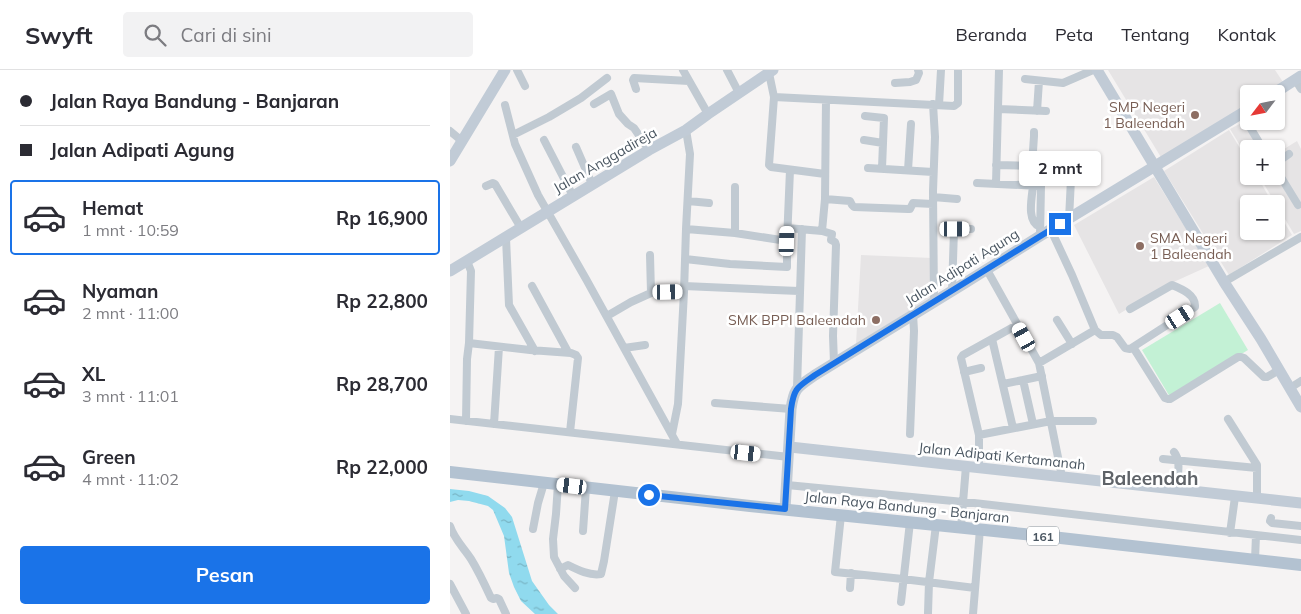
<!DOCTYPE html>
<html lang="id">
<meta charset="utf-8">
<style>
body{margin:0;font-family:Mulish,sans-serif;background:#f2f2f3;color:#2b2b33;height:100vh;display:flex;flex-direction:column;font-size:19px;white-space:nowrap}
*{box-sizing:border-box;margin:0}
p{font-size:16px;color:#7c7c81}
.icon{flex:none;width:28px;height:28px;fill:none;stroke:currentColor;stroke-width:2;stroke-linecap:round;stroke-linejoin:round}
.map{position:relative;flex:1;overflow:hidden}
.side{display:flex;flex-direction:column;background:#fff;width:450px}
.side>*{flex:none}
.banner{display:grid;align-content:center;height:110px;padding:0 20px;background:#fff}
.needle{width:32px;rotate:238deg}
.tools{position:absolute;left:790px;top:15px;display:grid;gap:10px}
.tools a{display:grid;place-items:center;width:45px;height:45px;border-radius:5px;background:#fff;box-shadow:0 1px 4px #0004;font-size:25px}
.end{position:absolute;width:22px;height:22px;margin:-11px;border:6px solid #1a73e8;background:#fff;box-shadow:0 0 0 2px #fff}
.from{border-radius:50%}
.bubble{position:absolute;height:35px;border-radius:5px;background:#fff;box-shadow:0 1px 4px #0004;font-size:16px;font-weight:700;line-height:35px;text-align:center}
.car{position:absolute;width:15px;height:30px;margin:-15px -8px;border-radius:6px;box-shadow:0 0 4px 1px #0007;background:linear-gradient(#fff 24%,#345 0 40%,#fff 0 76%,#345 0 86%,#fff 0)}
.banner b{display:flex;align-items:center;gap:18px;height:48px;font-size:19px}
.banner b+b{border-top:1px solid #e1e1e2}
.banner i{width:12px;height:12px;background:#2b2b33}
ul{padding:0;list-style:none}
li{display:flex;align-items:center;gap:15px;height:75px;margin:0 10px 8px;padding:0 10px;border:2px solid transparent;border-radius:5px}
li div{flex:1}
li b{display:block;font-size:19px}
li em{font-style:normal;font-weight:700}
li.current{border-color:#1a73e8}
li>.icon{width:45px;height:45px;stroke-width:1.5}
.button{display:flex;gap:10px;margin-top:auto;padding:10px 20px}
.button a{flex:1;height:58px;border-radius:5px;background:#1a73e8;color:#fff;font-size:20px;font-weight:700;line-height:58px;text-align:center}
header{display:flex;align-items:center;gap:30px;box-sizing:border-box;height:70px;padding:0 25px;background:#fff;border-bottom:1px solid #e1e1e2}
header strong{font-size:24px}
nav{display:flex;gap:28px;margin-inline-start:auto;font-size:18px}
.search{width:350px;height:45px;background:#f2f2f3;display:flex;align-items:center;gap:12px;box-sizing:border-box;padding:0 18px;border-radius:5px;color:#7c7c81;font-size:19px}
main{display:flex;flex:1;min-height:0}
.map>svg:first-child{display:block}
</style>
<header>
<strong>Swyft</strong>
<div class="search"><svg class="icon" aria-label="search" viewBox="0 0 24 24"><circle cx="10" cy="10" r="6"/><path d="M15 15l6 6"/></svg>Cari di sini</div>
<nav><a>Beranda</a><a>Peta</a><a>Tentang</a><a>Kontak</a></nav>
</header>
<main>
<section class="side">
<div class="banner">
<b><i class="from"></i>Jalan Raya Bandung - Banjaran</b>
<b><i></i>Jalan Adipati Agung</b>
</div>
<ul>
<li class="current"><svg class="icon" aria-label="car" viewBox="0 0 24 24"><path d="M5 17H2v-5l4-1 3-4h7l3 4 3 1v5h-3M9 17h6M6 11h13"/><circle cx="7" cy="17" r="2"/><circle cx="17" cy="17" r="2"/></svg><div><b>Hemat</b><p>1 mnt · 10:59</p></div><em>Rp 16,900</em></li>
<li><svg class="icon" aria-label="car" viewBox="0 0 24 24"><path d="M5 17H2v-5l4-1 3-4h7l3 4 3 1v5h-3M9 17h6M6 11h13"/><circle cx="7" cy="17" r="2"/><circle cx="17" cy="17" r="2"/></svg><div><b>Nyaman</b><p>2 mnt · 11:00</p></div><em>Rp 22,800</em></li>
<li><svg class="icon" aria-label="car" viewBox="0 0 24 24"><path d="M5 17H2v-5l4-1 3-4h7l3 4 3 1v5h-3M9 17h6M6 11h13"/><circle cx="7" cy="17" r="2"/><circle cx="17" cy="17" r="2"/></svg><div><b>XL</b><p>3 mnt · 11:01</p></div><em>Rp 28,700</em></li>
<li><svg class="icon" aria-label="car" viewBox="0 0 24 24"><path d="M5 17H2v-5l4-1 3-4h7l3 4 3 1v5h-3M9 17h6M6 11h13"/><circle cx="7" cy="17" r="2"/><circle cx="17" cy="17" r="2"/></svg><div><b>Green</b><p>4 mnt · 11:02</p></div><em>Rp 22,000</em></li>
</ul>
<div class="button"><a>Pesan</a></div>
</section>
<div class="map">
<svg width="851" height="544" viewBox="0 0 851 544">
<defs>
<pattern id="water-ripples" width="26" height="14" patternUnits="userSpaceOnUse" patternTransform="scale(1.25)"><rect width="26" height="14" fill="#90daee"/><path d="M2 4q2-2 4 0t4 0M15 11q2-2 4 0t4 0" fill="none" stroke="#78b4c4"/></pattern>
</defs>
<rect width="100%" height="100%" fill="#f5f3f3"/>
<path fill="#e6e4e5" d="M658,0H825L833,12L814,24H799V34L712,89Z
M799,49V51H801L817,79H799V90L780,59Z
M779,60L799,93V106H807L823,134H799V161H826V139L842,165L779,205L714,101Z
M847,71L851,79V161L844,164L809,106H826V84Z
M704,107L759,196L717,215L669,244L624,155Z
M411,185L482,188L483,226L406,274Z"/>
<path fill="#c3f1d5" d="M770,233L798,280L720,327L692,280Z"/>
<path fill="url(#water-ripples)" d="M0,419L19,421L38,426L55,438L62,447L82,511L99,535L108,544H85L71,531L64,517L59,503L54,466L43,440L38,436L19,431L8,430L0,432Z"/>
<g fill="none" stroke-linecap="round" stroke-linejoin="round">
<path stroke="#c1cad2" stroke-width="8" d="M67,0L75,16
M233,0L258,44
M277,0L289,23
M319,3L324,27L319,95L321,97L375,104
M575,9L613,13L643,0
M845,9L851,19
M445,13L460,12L466,10L469,3L468,0
M186,19L183,10L184,8L239,11
M324,27L504,36L508,33V0
M144,34L161,24L169,44L178,54L184,58L199,80
M483,34L485,67L483,121L484,232
M55,35L65,74L88,125L136,209L227,374
M489,35L491,0
M548,39L596,41
M587,41L589,11
M792,44L813,79
M415,46L434,48L432,98
M0,61L12,71
M63,65L99,47L131,28L157,8
M94,70L123,126
M414,70L433,73
M126,77L142,114
M826,93L839,84
M546,95L582,96L592,98L593,101L591,116
M582,96L584,66V62
M418,98L483,102
M826,99L848,135
M458,100L461,54
M817,108L820,106
M527,113L591,116L590,166
M546,113L549,0
M36,116L43,113L45,114L71,158
M583,116C582,127 576,152 590,157
M483,127L507,129
M375,129L400,131L402,135L404,137L458,139H460L463,133L483,134
M238,131L259,133
M619,149L622,89
M337,158L372,161L375,129L376,30
M236,159L285,163L337,171
M601,160L622,205L645,260L651,265H663L667,267L675,278L680,279L683,277L715,328L718,329H720L788,287H791L794,288L814,307H817L829,300
M372,161L382,164L381,170L385,172L386,175L383,266L384,293
M285,163V117
M56,168L59,235L85,281
M200,185L201,223
M235,189L280,194L337,197V171L340,100
M537,200L589,293L612,407
M774,212L851,167
M82,216L118,282
M234,216L349,221
M502,221L504,160L505,159H521
M680,239L722,215C732,219 746,225 745,237L683,277
M157,246L181,232L201,223L234,222
M607,250L622,274
M542,269L563,358
M19,273L80,280L121,283L126,285L128,288L120,362
M174,278L195,275
M589,293L645,260
M514,302L531,298
M553,314L573,310
M347,318L352,159
M840,318L851,311
M265,333L341,339
M0,349L339,387
M778,349L807,395V429
M16,351L17,289L19,273L21,201L17,191
M44,354L49,277
M583,354L573,310L592,306
M222,364L228,334L234,222L236,159L240,84L236,60
M460,364L464,261L463,244
M529,365L601,351H643
M724,382C732,391 727,409 726,420
M713,389L807,398
M529,398V365L511,288L513,285L567,255
M108,414L106,444L103,469L104,487L114,506L125,518
M337,415L524,433L851,470
M391,445L385,502L453,509L525,518
M821,448L820,451L822,453L851,456
M0,456C4,469 14,478 21,489C29,502 35,515 41,528L43,529L47,528L49,529L56,544
M511,457L516,396
M83,459L88,433L94,413
M133,461L136,418
M780,461V463L785,427
M805,490L806,465
M110,499L118,495C128,500 140,506 151,504L154,491L165,421
M0,514L16,544
M400,518L401,503
M451,532L460,452
M478,543L479,512L486,455
M523,544L530,459"/>
<path stroke="#c1cbd6" stroke-width="11" d="M647,0L774,212L811,269L851,337
M823,24L851,6
M0,91L55,0
M0,201L199,80L236,60L258,44L323,0
M340,377L851,433
M335,439L341,339C344,317 348,317 365,305L515,213L590,166L799,39"/>
<path stroke="#b3c2d1" stroke-width="12" d="M0,402L300,436L584,465L851,495"/>
</g>
<g fill="none" stroke-linecap="round" stroke-linejoin="round">
<path stroke="#1a73e8" stroke-width="6" d="M199,425L335,439L341,339C344,317 348,317 365,305L610,154"/>
</g>
<g fill="#8d6e63" stroke="#fff" stroke-width="2">
<circle cx="745" cy="45" r="5"/>
<circle cx="690" cy="176" r="5"/>
<circle cx="426" cy="250" r="5"/>
</g>
<g text-anchor="middle" dominant-baseline="central" stroke-width="5" stroke-linejoin="round" paint-order="stroke">
<rect fill="#fff" stroke="#808990" stroke-width="1" x="577" y="456.5" width="32" height="19" rx="4"/>
<g font-size="12" font-weight="bold" fill="#4a5661">
<text x="593" y="466">161</text>
</g>
<g font-size="14" fill="#785e54" stroke="#fff" text-anchor="end">
<text x="735" y="37">SMP Negeri<tspan x="735" dy="16">1 Baleendah</tspan></text>
<text x="700" y="168" text-anchor="start">SMA Negeri<tspan x="700" dy="16">1 Baleendah</tspan></text>
<text x="416" y="250">SMK BPPI Baleendah</text>
</g>
<g font-size="14" fill="#4a5661" stroke="#fff">
<text transform="translate(155 90) rotate(-30)">Jalan Anggadireja</text>
<text transform="translate(512 197) rotate(-32)">Jalan Adipati Agung</text>
<text transform="translate(552 386) rotate(6)">Jalan Adipati Kertamanah</text>
<text transform="translate(457 437) rotate(6)">Jalan Raya Bandung - Banjaran</text>
</g>
<g font-size="19" font-weight="bold" fill="#5f6368" stroke="#fff">
<text x="700" y="408">Baleendah</text>
</g>
</g>
</svg>
<div class="tools">
<a><svg class="needle" viewBox="-14 -14 28 28"><path d="M0-13l5 13h-10z" fill="#e53935"/><path d="M0 13l5-13h-10z" fill="#7c7c81"/></svg></a>
<a>+</a>
<a>−</a>
</div>
<i class="end from" style="left:199px;top:425px"></i>
<i class="end" style="left:610px;top:154px"></i>
<div class="bubble" style="left:569px;top:81px;width:82px">2 mnt</div>
<i class="car" style="left:505px;top:159px;rotate:90deg"></i>
<i class="car" style="left:337px;top:171px;rotate:2deg"></i>
<i class="car" style="left:218px;top:222px;rotate:89deg"></i>
<i class="car" style="left:730px;top:247px;rotate:57deg"></i>
<i class="car" style="left:574px;top:267px;rotate:331deg"></i>
<i class="car" style="left:296px;top:383px;rotate:96deg"></i>
<i class="car" style="left:122px;top:416px;rotate:277deg"></i>
</div>
</main>
